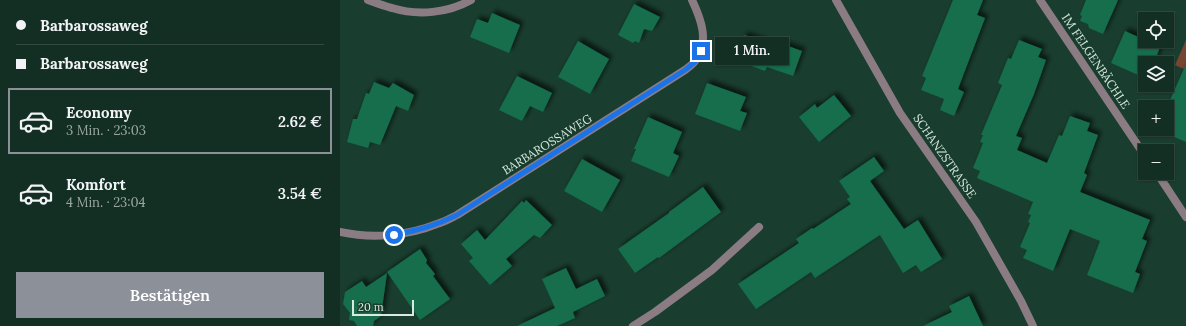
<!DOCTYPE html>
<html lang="de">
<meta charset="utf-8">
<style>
body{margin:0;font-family:Lora,serif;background:#203a2f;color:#f1f3f6;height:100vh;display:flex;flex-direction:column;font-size:15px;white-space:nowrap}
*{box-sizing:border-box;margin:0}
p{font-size:13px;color:#9da8a5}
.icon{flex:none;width:22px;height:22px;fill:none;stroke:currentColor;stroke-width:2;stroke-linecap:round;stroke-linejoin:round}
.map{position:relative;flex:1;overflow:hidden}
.sheet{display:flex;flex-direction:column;background:#132e22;width:340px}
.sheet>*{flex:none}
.guide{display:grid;align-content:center;height:88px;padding:0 16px;background:#132e22}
.fabs{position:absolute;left:798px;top:12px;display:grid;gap:8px}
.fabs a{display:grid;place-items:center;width:36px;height:36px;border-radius:0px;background:#132e22;box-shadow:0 1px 3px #0004,0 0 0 1px #324a40;font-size:20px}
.scale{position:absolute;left:12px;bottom:10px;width:62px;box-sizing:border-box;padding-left:4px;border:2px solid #d7ebe1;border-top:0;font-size:11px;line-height:14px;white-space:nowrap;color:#d7ebe1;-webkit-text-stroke:3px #193d2e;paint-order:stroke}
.end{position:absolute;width:18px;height:18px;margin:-9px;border:5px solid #1a73e8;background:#fff;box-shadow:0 0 0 2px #fff}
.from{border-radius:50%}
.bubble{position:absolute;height:28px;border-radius:0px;background:#132e22;box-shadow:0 1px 3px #0004,0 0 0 1px #324a40;font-size:13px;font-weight:600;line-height:28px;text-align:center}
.guide b{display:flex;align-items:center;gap:14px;height:38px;font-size:15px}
.guide b+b{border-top:1px solid #324a40}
.guide i{width:10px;height:10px;background:#f1f3f6}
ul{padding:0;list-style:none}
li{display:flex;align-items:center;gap:12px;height:66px;margin:0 8px 6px;padding:0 8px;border:2px solid transparent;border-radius:0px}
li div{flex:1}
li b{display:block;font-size:15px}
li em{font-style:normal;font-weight:600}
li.active{border-color:#8c9099}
li>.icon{width:36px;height:36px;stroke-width:1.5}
.primary-button{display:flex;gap:8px;margin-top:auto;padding:8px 16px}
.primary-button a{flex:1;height:46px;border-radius:0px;background:#8c9099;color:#fff;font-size:16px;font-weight:600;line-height:46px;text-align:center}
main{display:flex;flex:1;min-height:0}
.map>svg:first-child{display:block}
</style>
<main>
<section class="sheet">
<div class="guide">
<b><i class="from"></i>Barbarossaweg</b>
<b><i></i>Barbarossaweg</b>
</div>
<ul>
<li class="active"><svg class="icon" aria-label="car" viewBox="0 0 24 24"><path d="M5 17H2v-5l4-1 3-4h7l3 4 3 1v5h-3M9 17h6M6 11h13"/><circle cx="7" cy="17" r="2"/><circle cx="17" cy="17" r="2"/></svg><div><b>Economy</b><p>3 Min. · 23:03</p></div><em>2.62 €</em></li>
<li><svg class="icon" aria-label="car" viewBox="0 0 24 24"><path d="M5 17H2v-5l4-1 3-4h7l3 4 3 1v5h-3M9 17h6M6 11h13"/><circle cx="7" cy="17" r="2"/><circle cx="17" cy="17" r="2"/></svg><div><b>Komfort</b><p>4 Min. · 23:04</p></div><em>3.54 €</em></li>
</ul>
<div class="primary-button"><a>Bestätigen</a></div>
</section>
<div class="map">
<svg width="846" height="326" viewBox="0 0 846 326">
<defs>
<filter id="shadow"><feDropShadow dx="3.5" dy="-3.5" stdDeviation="2" flood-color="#0009"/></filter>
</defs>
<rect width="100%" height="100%" fill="#193d2e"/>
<path fill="#764631" d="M846,40V70L835,65Z"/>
<path fill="#136e4e" filter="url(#shadow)" d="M613,0H643L637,15L645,18L618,89L624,92L614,116L600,110L604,99L581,90L586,78L582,76Z
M746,0H778L763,34L749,28L748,24L740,21L742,16L740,15Z
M294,4L320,17L312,31L304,29L299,43L295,41L293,43L278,35Z
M152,13L180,25L169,53L130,37L137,19L148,23Z
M785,31L805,40V41L820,47L814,63H805V78L771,63Z
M404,35L443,49L445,45L462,51L453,76L427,67L425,71L395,60Z
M679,40L702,49L698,57L706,60L694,94L676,136L682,138L677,150L707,163L719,135L722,136L730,116L750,123L747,131L758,135L744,173L747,175L740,192L810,220L802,239L807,241L795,272L800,274L793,293L747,275L760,241L730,229L713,271L683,258L687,250L680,247L690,223L688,222L691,215L688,214L693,202L637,178L640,171L633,168L643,143L640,142L643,135H641L662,85L658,83L668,58L671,59Z
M238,41L269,59L250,94L218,77Z
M846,64V142L818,130V129H827V107Z
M177,76L212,93L203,112L190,106L182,121L159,110Z
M34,82L49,88L53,83L74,95L68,111L56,106L40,145L30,142L28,148L7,142L13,119H17L26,93L29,94Z
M367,83L406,97L400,111L407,113L400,131L355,114Z
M494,95L511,116L479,142L459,117L475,104L477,108Z
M308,117L342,132L333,153L339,156L329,177L291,161L296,149H294Z
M534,157L544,171L530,181L564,229L578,220L602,259L581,272L576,265L563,273L540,235L475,278L471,272L416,309L398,284L459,243L456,239L472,228L473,229L511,204L507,199L510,197L499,181Z
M242,159L280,180L262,212L224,191Z
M363,187L381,212L319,258L318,257L295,273L278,249L329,213V212Z
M186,200L212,225L200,238L194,235L166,259L172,266L150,285L129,261L133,258L121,244L137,230L145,240L182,201L184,203Z
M80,249L87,260L86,263L95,274L93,276L110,299L80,320L47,272Z
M226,268L236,289L257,279L265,296L233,312L235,318L217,326H177L215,308L202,279Z
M47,273L41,316L34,321L33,326H17L14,321L9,320L10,313L3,304L5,292L22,281L26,287Z
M629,296L643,326H583L612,312L609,306Z"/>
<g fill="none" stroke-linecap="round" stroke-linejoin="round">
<path stroke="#8b7c84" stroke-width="8" d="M28,0C36,3 44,6 52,8C78,16 108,13 131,0
M496,0L560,113L636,222L681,301L693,326
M700,0L805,156
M817,173L846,217
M0,232C32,239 67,236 97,224C104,222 111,218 117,215L345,70C349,67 353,64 355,61C370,42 361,19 352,0
M293,326L315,312L372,270L419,227"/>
</g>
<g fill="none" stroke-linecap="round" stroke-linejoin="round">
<path stroke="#1a73e8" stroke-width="5" d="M54,235C78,230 95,226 117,215L345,70L355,62L361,51"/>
</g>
<g text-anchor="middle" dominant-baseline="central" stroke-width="4" stroke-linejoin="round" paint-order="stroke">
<g font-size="12" fill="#d7ebe1" stroke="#193d2e">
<text transform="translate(756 61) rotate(56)">IM FELGENBÄCHLE</text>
<text transform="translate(207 144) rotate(-32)">BARBAROSSAWEG</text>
<text transform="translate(605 156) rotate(55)">SCHANZSTRASSE</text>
</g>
</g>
</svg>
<div class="fabs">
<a><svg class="icon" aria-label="locate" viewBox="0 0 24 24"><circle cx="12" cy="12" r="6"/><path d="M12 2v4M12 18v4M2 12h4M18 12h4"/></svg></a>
<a><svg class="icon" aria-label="layers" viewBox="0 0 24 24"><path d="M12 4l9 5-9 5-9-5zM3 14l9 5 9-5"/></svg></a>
<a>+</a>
<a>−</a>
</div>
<div class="scale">20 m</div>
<i class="end from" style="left:54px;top:235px"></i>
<i class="end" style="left:361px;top:51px"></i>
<div class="bubble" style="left:375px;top:37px;width:74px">1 Min.</div>
</div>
</main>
